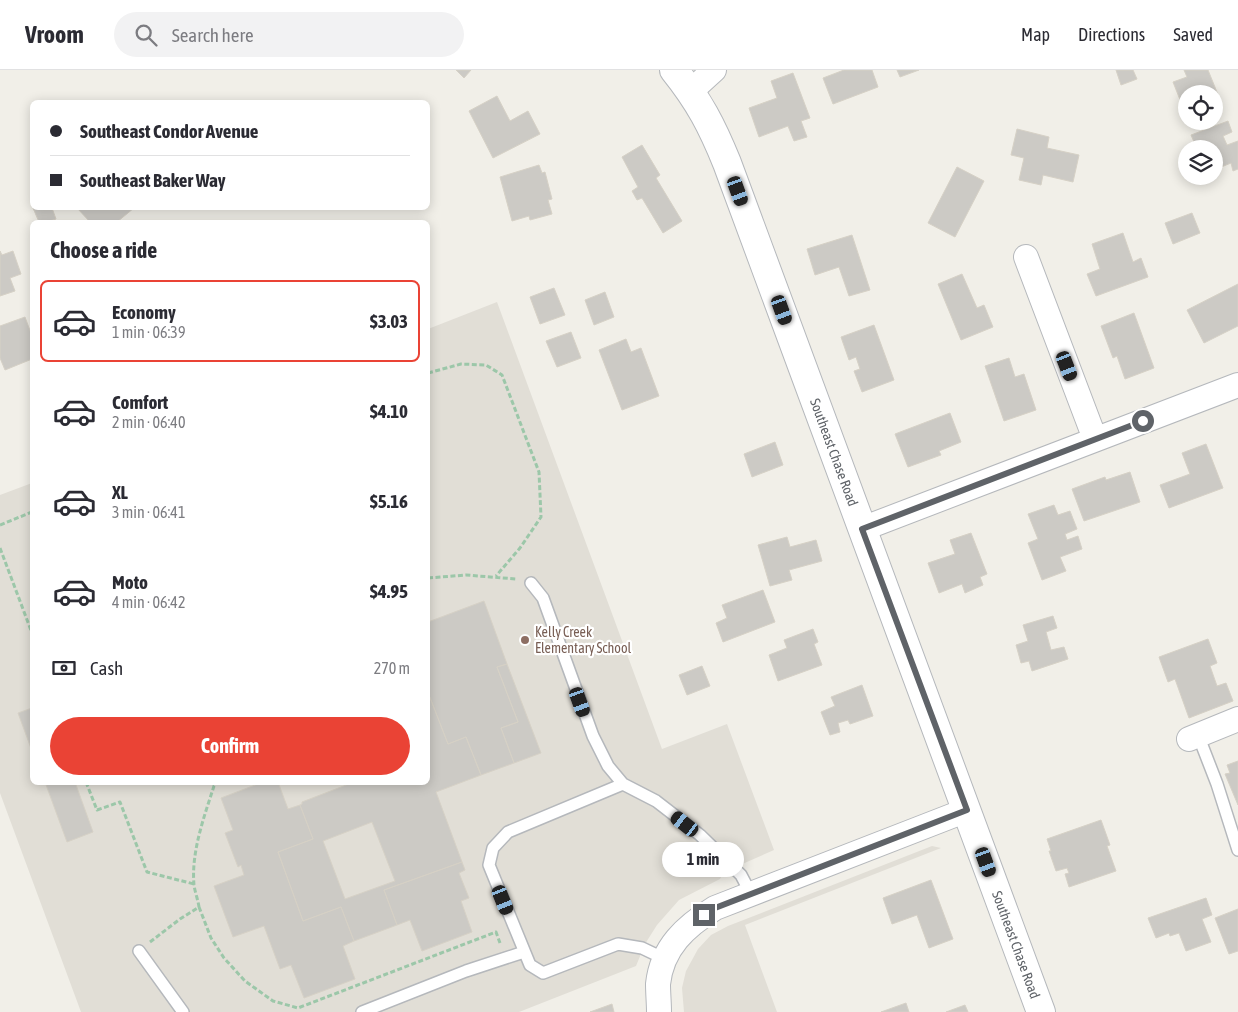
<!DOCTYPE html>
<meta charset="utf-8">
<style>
body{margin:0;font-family:"Asap Condensed",sans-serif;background:#f2f2f3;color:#2b2b33;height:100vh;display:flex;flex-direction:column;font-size:19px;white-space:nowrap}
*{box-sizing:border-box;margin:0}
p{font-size:16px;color:#7c7c81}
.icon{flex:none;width:28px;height:28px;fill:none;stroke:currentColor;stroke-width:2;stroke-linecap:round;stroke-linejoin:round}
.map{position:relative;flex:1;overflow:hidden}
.sheet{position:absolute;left:30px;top:150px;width:400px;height:565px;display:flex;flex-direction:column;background:#fff;border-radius:8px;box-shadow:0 2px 12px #0003}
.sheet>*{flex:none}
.guide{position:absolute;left:30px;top:30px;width:400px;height:110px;border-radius:8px;box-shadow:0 2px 12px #0003;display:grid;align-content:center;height:110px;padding:0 20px;background:#fff}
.controls{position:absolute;left:1178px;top:15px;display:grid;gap:10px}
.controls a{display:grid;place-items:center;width:45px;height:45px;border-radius:50%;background:#fff;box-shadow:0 2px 12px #0003;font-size:25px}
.end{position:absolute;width:22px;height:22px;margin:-11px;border:6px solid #5f6368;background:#fff;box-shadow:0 0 0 2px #fff}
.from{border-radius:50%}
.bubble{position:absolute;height:35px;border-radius:18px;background:#fff;box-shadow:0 2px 12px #0003;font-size:16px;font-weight:700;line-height:35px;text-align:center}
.car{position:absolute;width:15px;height:30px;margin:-15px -8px;border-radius:6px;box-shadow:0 0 4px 1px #0007;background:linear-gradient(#222 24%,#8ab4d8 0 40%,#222 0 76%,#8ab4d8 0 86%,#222 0)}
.guide b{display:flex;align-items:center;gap:18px;height:48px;font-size:19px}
.guide b+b{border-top:1px solid #e1e1e2}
.guide i{width:12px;height:12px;background:#2b2b33}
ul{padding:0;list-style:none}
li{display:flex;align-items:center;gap:15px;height:82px;margin:0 10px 8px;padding:0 10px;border:2px solid transparent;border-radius:8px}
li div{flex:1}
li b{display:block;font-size:19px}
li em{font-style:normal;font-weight:700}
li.selected{border-color:#ea4335}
li>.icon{width:45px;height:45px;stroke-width:1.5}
h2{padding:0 20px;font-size:22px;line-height:60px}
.pay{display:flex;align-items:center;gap:12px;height:55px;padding:0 20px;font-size:19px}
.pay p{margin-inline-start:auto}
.primary-button{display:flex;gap:10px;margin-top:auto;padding:10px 20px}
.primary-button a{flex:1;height:58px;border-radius:30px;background:#ea4335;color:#fff;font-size:20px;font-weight:700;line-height:58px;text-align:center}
header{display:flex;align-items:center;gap:30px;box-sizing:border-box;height:70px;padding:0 25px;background:#fff;border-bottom:1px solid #e1e1e2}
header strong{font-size:24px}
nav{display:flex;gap:28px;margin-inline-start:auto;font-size:18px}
.search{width:350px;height:45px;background:#f2f2f3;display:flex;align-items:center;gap:12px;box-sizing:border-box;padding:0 18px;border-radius:28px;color:#7c7c81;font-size:19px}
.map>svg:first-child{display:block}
</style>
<header>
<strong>Vroom</strong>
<div class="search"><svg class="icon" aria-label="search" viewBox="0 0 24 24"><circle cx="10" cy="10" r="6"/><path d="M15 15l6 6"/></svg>Search here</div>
<nav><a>Map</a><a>Directions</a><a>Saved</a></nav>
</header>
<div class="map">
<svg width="1238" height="942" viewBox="0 0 1238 942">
<rect width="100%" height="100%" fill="#f1efe8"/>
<path fill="#e1ded6" d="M497,232L662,679L727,654L774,780L724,802L720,809L679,830L657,855L645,874L636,896L519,942H81L0,723V425L32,413V712H428V259Z
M932,776L941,778L745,855L777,942H684L682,918L686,901L698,879L711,865L728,856Z"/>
<path fill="#cccac5" stroke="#d6d1c6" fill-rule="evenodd" d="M456,0H471L464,8Z
M844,0H872L878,17L833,34L823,8Z
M897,0H919L900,7Z
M1116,0H1133L1137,9L1121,15Z
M1184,0H1208L1221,32L1214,35V24H1186V45L1173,12L1187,7Z
M793,3L810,48L801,51L807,67L794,71L788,56L759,67L749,38L777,28L771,11Z
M497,26L510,51L528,41L540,64L493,88L469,41Z
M1228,51L1232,62L1223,66L1227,75L1238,71V99L1233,101L1231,93L1214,100V79H1197L1191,65Z
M1017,59L1049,67L1047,78L1079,85L1073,112L1043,105L1041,115L1019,110L1024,88L1011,85Z
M642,75L660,105L656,108L682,151L663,163L642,128L637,130L632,121L638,117L622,87Z
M539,95L542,103L545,102L552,129L548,130L552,144L530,150L529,146L512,151L500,107Z
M957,97L984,111L955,167L928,153Z
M33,138H52L56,149L46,152H39Z
M77,138H134L117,152H90Z
M1192,143L1200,163L1173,174L1165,153Z
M1123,163L1133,192L1141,188L1148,207L1096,226L1087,204L1100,199L1092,174Z
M852,165L870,220L849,226L839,197L815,205L807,179Z
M0,181L2,185L13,181L21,204L10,208L15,221L0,226Z
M962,204L977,238L984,235L993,257L961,270L938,214Z
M1238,214V256L1204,273L1187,240Z
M554,218L565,245L540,254L530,227Z
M605,222L614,247L594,255L585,230Z
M1134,243L1154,298L1125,309L1117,286L1113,288L1101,256Z
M25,247L32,266V289L5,300L0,288V256Z
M874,255L894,310L862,322L854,301L860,299L856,287L849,290L841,267Z
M571,262L581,288L557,297L546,271Z
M626,269L631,282L641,278L659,326L622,340L599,280Z
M1009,288L1015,307L1024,304L1036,340L1004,351L985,296Z
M950,343L961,372L939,381L941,385L908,397L895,364Z
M775,372L783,395L752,407L744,384Z
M1206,374L1223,418L1169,438L1160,415L1190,404L1182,383Z
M1130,402L1140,432L1084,451L1072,419L1105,407L1106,410Z
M1054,435L1058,445L1070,441L1077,459L1065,464L1067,470L1078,466L1082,479L1060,487L1066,501L1042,510L1028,473L1038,469L1028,444Z
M971,463L987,504L980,507L983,515L965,523L962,514L939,523L928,493L955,484L950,470Z
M787,467L790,477L816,470L822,491L789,500L792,510L770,516L758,475Z
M763,520L775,552L723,572L716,553L727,548L722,535Z
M484,531L507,594L497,597L518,652L501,658L514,693L481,705L466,667L448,674L429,625H428V552Z
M1053,546L1057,558L1046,562L1051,580L1064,577L1068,589L1032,601L1029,591L1021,593L1016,575L1028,571L1023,555Z
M813,559L818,572L814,574L822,595L778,611L769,585L787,578L784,570Z
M1208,569L1217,593L1210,596L1217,616L1226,613L1233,631L1189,648L1175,609L1168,612L1159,587Z
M507,594L541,683L514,693L501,658L518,652L497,597Z
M702,596L710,616L687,625L679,605Z
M862,615L873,646L850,654L848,650L838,653L840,662L830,665L821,642L835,636L831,627Z
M428,625H429L448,674L466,667L481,705L436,722L462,792L384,820L397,855L354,871L341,837L303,851L278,782L313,769L300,735L302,734V732L354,712H428ZM372,752L395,811L345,829L323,771Z
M32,638V681L18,643Z
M1238,691V735L1225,704L1230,703L1227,695Z
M45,712H75L93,762L67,772Z
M263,712H278L288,739L300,735L313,769L278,782L303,851L341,837L354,871L343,876L355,909L304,928L291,895L280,899L264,856L233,867L214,816L244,805L241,795L238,797L225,763L233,760L221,728Z
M1101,750L1110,775L1107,776L1116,801L1069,817L1065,804L1069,803L1067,798L1056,801L1049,781H1051L1047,769Z
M462,792L465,800L459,803L469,828L461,831L472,862L422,881L410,850L397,855L384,820Z
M931,810L953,869L929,878L917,845L892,854L883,828Z
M1206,828L1212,845L1202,849L1211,872L1186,881L1179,863L1170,866L1169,863L1156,868L1148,848Z
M1238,839V881L1229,884L1215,848Z
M906,933L909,942H881Z
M612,934L614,942H590Z
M965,935L968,942H946Z"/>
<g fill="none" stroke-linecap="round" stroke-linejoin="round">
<defs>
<path id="service" d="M531,513L543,528L593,666L608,696L623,714L656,731L700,765L741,805L751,824
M1198,665L1217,714L1238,780
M623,714L508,762L493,778L489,795L530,895L543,903L618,874L642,878L665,889
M139,881L183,942
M362,942L466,901L524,882"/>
<path id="minor" d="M691,21L714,0
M1026,187L1095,369
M862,459L1238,315
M1189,669L1238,649
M659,942C659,933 658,923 658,914C662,877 686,856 715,838L967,740"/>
<g id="tertiary">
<path id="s1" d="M674,0C699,31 712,56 727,93L1041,942"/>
</g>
</defs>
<use href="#service" stroke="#b5b8bc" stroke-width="14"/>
<use href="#minor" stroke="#b5b8bc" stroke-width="26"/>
<use href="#tertiary" stroke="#b5b8bc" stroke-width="30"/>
<path stroke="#9cc7a9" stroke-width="3" stroke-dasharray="5 2.5" stroke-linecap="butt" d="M428,303L461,294L486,295L502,305L539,402L541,447L520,478L496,506
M0,455L32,442
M0,478L32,563
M428,508L466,505L516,509
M86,712L97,740L120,732L147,802L194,814
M199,837L211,868L224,888L245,911L273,931L298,938L496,862L500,873
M150,872L180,849L199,837C198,830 195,822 194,815C191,782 204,747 214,716L217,712"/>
<use href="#service" stroke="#fff" stroke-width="11"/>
<use href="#minor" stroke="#fff" stroke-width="24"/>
<use href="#tertiary" stroke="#fff" stroke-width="28"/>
</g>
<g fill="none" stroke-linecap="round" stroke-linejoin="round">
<path stroke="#5f6368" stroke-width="6" d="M704,845L715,838L967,740L862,459L1143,351"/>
</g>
<circle fill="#8d6e63" stroke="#fff" stroke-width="2" cx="525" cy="570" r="5"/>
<g text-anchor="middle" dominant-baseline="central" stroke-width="4.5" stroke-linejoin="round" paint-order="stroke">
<g font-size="14" fill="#5f6368" stroke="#fff">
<text stroke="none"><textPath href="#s1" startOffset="416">Southeast Chase Road</textPath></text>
<text stroke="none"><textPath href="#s1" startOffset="941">Southeast Chase Road</textPath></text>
</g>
<g font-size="14" fill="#785e54" stroke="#fff" text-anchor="start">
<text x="535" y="562">Kelly Creek<tspan x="535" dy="16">Elementary School</tspan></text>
</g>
</g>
</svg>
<div class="controls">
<a><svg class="icon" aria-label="locate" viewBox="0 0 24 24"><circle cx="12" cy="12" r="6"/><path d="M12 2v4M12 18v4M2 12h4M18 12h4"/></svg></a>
<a><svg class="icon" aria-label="layers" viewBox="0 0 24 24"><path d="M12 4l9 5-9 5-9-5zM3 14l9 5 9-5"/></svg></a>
</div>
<i class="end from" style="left:1143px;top:351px"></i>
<i class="end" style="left:704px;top:845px"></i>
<div class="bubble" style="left:662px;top:772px;width:82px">1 min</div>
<i class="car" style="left:738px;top:121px;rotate:160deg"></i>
<i class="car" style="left:782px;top:240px;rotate:160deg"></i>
<i class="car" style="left:1067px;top:296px;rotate:159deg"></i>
<i class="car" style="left:580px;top:632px;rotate:160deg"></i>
<i class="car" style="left:685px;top:754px;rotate:308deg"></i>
<i class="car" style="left:986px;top:792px;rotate:160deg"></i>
<i class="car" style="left:503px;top:830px;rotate:158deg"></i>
<div class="guide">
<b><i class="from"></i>Southeast Condor Avenue</b>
<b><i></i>Southeast Baker Way</b>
</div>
<section class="sheet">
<h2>Choose a ride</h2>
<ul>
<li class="selected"><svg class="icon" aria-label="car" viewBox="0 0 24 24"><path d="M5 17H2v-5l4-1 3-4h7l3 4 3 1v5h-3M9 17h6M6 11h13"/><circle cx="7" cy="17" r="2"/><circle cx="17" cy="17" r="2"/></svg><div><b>Economy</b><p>1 min · 06:39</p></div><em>$3.03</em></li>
<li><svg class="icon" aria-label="car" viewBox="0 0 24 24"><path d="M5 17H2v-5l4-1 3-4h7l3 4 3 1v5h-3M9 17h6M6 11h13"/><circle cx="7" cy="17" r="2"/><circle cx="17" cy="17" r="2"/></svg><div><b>Comfort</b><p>2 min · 06:40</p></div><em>$4.10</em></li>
<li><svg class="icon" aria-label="car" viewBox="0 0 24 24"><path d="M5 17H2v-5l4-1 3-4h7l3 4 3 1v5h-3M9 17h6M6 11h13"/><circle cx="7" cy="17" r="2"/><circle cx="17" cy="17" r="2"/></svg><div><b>XL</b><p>3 min · 06:41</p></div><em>$5.16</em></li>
<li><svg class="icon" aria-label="car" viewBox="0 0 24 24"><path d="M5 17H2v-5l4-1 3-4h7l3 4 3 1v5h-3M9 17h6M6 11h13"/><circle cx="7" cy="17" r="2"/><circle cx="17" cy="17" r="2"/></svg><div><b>Moto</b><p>4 min · 06:42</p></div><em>$4.95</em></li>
</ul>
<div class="pay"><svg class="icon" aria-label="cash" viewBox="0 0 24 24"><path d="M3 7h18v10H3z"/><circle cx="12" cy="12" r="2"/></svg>Cash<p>270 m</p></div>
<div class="primary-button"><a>Confirm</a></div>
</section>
</div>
